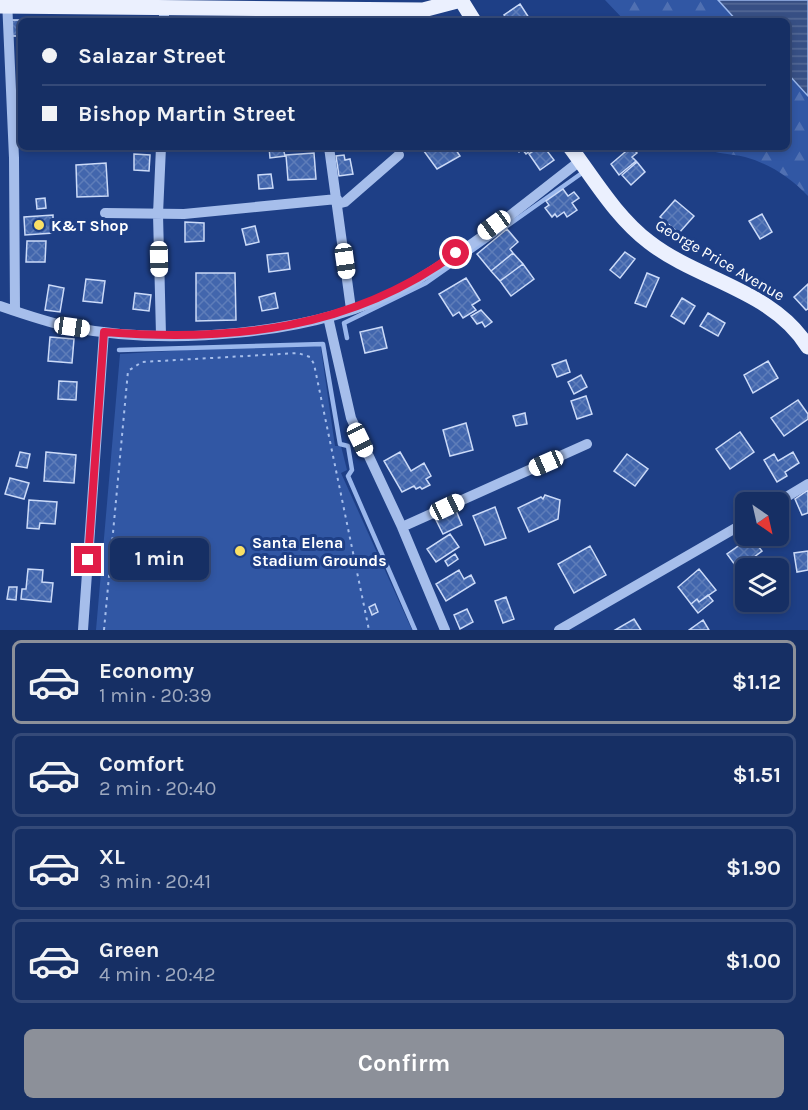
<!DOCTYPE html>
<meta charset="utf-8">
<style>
body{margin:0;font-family:Karla,sans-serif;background:#233b6d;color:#f1f3f6;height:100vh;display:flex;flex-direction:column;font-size:22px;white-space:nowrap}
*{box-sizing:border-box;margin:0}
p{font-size:20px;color:#9ea9bf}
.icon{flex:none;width:33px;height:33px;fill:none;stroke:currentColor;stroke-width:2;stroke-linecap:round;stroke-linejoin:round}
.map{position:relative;height:630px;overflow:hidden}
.sheet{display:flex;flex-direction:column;background:#162f64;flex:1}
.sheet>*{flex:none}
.guide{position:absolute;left:18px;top:18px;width:772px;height:132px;border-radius:9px;box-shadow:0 3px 9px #0003,0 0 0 2px #354a78;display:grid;align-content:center;height:132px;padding:0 24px;background:#162f64}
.needle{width:39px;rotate:146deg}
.controls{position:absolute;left:735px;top:492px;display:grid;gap:12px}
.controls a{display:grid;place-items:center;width:54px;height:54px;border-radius:9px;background:#162f64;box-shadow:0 3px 9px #0003,0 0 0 2px #354a78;font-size:30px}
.end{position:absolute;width:27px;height:27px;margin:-14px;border:8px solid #e11d48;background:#fff;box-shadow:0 0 0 3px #fff}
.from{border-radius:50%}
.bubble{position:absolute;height:42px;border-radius:9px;background:#162f64;box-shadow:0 3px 9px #0003,0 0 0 2px #354a78;font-size:20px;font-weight:700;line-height:42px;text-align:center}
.car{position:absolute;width:18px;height:36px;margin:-18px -9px;border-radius:8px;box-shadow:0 0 4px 2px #0007;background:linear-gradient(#fff 24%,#345 0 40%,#fff 0 76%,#345 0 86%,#fff 0)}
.guide b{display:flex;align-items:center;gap:21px;height:57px;font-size:22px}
.guide b+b{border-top:2px solid #354a78}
.guide i{width:15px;height:15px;background:#f1f3f6}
ul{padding:10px 0 0;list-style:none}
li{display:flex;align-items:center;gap:18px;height:84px;margin:0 12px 9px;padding:0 12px;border:3px solid #354a78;border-radius:9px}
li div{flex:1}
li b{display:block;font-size:22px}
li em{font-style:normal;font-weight:700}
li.on{border-color:#8c9099}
li>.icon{width:54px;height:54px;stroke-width:1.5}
.action{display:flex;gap:12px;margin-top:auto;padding:12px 24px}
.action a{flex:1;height:69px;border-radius:9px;background:#8c9099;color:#fff;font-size:24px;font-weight:700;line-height:69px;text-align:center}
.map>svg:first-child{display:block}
</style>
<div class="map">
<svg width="808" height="630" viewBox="0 0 808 630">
<defs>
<pattern id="forest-firs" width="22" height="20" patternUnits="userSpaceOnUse" patternTransform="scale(1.5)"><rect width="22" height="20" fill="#3157a4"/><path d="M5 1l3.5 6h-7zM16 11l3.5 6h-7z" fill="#5070b2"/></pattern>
<pattern id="water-rules" width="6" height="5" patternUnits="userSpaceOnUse" patternTransform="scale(1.5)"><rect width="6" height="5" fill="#374f84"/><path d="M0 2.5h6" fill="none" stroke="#556996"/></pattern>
<pattern id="building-cross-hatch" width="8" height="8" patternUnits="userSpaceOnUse" patternTransform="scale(1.5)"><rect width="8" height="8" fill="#4266ad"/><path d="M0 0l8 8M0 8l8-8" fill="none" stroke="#5e7db9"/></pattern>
</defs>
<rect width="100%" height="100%" fill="#1e3f86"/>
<path fill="#3157a4" d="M320,342L335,446H341L347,470L341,473L412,630H96L120,354Z"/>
<path fill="url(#forest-firs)" d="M605,0H718L737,21H625Z
M788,74L808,96V196C790,177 770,164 745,157C730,153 717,155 704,147H788Z"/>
<path fill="url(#water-rules)" stroke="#9ab7ec" stroke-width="1.5" d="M718,0H808V96L788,74V21H737Z"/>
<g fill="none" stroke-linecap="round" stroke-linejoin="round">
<path stroke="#9ab7ec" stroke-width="4.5" d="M350,17L445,21
M347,338L344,323L426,283L582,173
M119,350L323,344L340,444L348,446L352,470L348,476L415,630"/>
</g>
<path fill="url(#building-cross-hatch)" stroke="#cbdaf8" stroke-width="1.5" d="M520,4L531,21H509L504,15Z
M11,20H34V21H21V36H11Z
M269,147H283L285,156L270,158Z
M421,147H454L460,156L437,169Z
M515,147H535L526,154L522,149L519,152Z
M539,147H544L554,160L540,170L529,154Z
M631,147L637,153L632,157L636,161L619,175L611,164Z
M314,153L316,179L288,180L286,155Z
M134,154L150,155L149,171L134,170Z
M344,155L345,160L350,159L353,174L339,176L336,156Z
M637,162L645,172L631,185L622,175Z
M106,163L108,196L77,197L76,165Z
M271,174L273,188L259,189L258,175Z
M563,189L568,196L574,192L579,198L572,203L577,210L567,217L564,212L557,217L555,214L552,217L545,208L549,205L546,201Z
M45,198L46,208L37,209L36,199Z
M675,200L694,216L679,233L660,217Z
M762,214L772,232L760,239L749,221Z
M53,215V233L25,235L24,217Z
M185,222L204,223V241L185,242Z
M255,226L259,242L246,245L242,229Z
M507,229L518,242L510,249L513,253L491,271L477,254Z
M27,241H46L45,262H26Z
M625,252L635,259L620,278L610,270Z
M288,253L290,269L269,272L267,255Z
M513,253L523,264L500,281L491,271Z
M523,264L534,279L511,296L500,281Z
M196,273H235L236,320L196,321Z
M647,273L659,278L646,307L635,303Z
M466,278L480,300L472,305L476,310L463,318L459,312L453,316L439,294Z
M86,279L105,281L102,303L83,301Z
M808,284V309L806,310L794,297Z
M49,285L64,288L60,312L45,310Z
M135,293L151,295L149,311L133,309Z
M275,293L278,308L262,311L259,297Z
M682,298L695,306L684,324L671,316Z
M481,310L492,322L485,327L482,322L477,324L471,316Z
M708,313L725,323L718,336L700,326Z
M382,327L387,348L365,353L360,332Z
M50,337L74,339L72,363L48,361Z
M566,360L570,372L557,377L552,365Z
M768,361L778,378L753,393L744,375Z
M581,375L587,387L574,394L568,382Z
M59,381L77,382L76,400L58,399Z
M586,396L592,414L577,419L571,401Z
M798,400L808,414V419L784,436L771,418Z
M525,413L527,424L516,426L513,416Z
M466,423L473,450L450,456L443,430Z
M740,432L754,452L730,469L716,449Z
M20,452L30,454L27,468L16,466Z
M46,452L76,455L74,483L44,481Z
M400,452L411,471L424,463L431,476L426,479L430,485L422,489L420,487L416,489L414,486L402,492L384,461Z
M793,452L799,463L785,472L787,476L777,482L764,460L774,454L778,461Z
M627,454L648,469L635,486L614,471Z
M10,478L29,483L24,499L5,494Z
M808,490V513L802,515L795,499Z
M545,495L560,500L558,519L529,532L518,508L541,497L543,499Z
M29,500L57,502L55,524L40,523L39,529L27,528Z
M495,507L506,538L485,545L473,516Z
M455,508L462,525L443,534L435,518Z
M450,534L459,547L436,562L427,549Z
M751,537L762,551L738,569L727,554Z
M590,546L606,575L574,593L558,564Z
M808,551V570L797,572L794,553Z
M455,554L458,559L448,566L445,561Z
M28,569L43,570L42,582L53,583L51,602L21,599L22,589H26Z
M699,569L716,590L699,602L697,599L691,604L678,587Z
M459,570L464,579L471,575L475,583L446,601L436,584Z
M9,587H17L16,600L7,599Z
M708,595L713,601L698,613L691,604L697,599L699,602Z
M506,597L514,619L503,623L495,601Z
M375,604L378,612L372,615L369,607Z
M467,609L473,622L460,629L454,615Z
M634,619L641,630H615Z
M703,620L709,630H689Z"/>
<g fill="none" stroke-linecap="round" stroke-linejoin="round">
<path stroke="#a6beeb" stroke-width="2" stroke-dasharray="3 4.5" stroke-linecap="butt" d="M104,630L128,371L142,362L298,353L310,357L314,364L369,630"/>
<path stroke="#a6beeb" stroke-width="10" d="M7,0L14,158L15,311
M164,21V8
M329,147L351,309
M337,204L345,202L399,155
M105,213L184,214L337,199
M0,306C23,314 46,322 70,327C168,346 314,336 403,288C465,254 524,204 580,161
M328,317L351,418L402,527L445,630
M161,335L158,214L161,147
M778,502L808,484
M402,527L587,444
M83,630L104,332
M559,630L746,522"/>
<path stroke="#ebf0fe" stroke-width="15" d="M461,0L474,21
M0,6L423,10L461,0
M570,147C594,179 616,217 649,242C699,281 773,290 808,347"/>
</g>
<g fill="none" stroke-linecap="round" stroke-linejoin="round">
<path stroke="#e11d48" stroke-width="8" d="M88,560L104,332C231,342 351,330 456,253"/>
</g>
<g fill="#fae065" stroke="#1e3f86" stroke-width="2">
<circle cx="39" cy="225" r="6"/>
<circle cx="240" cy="551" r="6"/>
</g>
<g text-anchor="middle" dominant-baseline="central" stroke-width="6" stroke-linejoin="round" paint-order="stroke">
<g font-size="16" font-weight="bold" fill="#fff" stroke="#1e3f86" text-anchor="start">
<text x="51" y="225">K&amp;T Shop</text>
<text x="252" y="542">Santa Elena<tspan x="252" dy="18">Stadium Grounds</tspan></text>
</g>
<g font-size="16" fill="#fff" stroke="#1e3f86">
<text transform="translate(720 260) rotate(30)">George Price Avenue</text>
</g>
</g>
</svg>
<div class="controls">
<a><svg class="needle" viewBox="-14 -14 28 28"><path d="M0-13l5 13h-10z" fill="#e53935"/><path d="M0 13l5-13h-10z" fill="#9ea9bf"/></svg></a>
<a><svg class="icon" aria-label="layers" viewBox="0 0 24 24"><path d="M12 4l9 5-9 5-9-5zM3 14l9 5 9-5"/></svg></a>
</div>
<i class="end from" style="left:456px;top:253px"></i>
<i class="end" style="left:88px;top:560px"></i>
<div class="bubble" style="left:110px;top:538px;width:99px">1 min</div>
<i class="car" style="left:494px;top:225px;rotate:234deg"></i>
<i class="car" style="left:159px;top:259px;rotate:179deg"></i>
<i class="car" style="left:345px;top:261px;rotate:172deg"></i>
<i class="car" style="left:72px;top:327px;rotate:98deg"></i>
<i class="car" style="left:360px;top:440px;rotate:154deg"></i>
<i class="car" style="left:546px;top:463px;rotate:246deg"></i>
<i class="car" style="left:447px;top:507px;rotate:65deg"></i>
<div class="guide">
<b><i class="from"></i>Salazar Street</b>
<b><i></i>Bishop Martin Street</b>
</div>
</div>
<section class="sheet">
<ul>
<li class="on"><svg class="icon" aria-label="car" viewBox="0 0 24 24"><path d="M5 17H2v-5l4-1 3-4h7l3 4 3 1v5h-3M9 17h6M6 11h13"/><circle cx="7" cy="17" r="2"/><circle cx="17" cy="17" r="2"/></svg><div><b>Economy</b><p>1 min · 20:39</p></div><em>$1.12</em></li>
<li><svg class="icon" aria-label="car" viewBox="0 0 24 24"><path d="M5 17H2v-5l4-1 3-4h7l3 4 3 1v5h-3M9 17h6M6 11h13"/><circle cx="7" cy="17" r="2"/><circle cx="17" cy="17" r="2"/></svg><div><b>Comfort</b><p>2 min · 20:40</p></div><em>$1.51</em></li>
<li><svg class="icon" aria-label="car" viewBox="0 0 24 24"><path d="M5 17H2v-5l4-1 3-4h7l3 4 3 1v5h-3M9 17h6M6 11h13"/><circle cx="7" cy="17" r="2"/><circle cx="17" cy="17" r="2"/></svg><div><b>XL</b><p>3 min · 20:41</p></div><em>$1.90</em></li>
<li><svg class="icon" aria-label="car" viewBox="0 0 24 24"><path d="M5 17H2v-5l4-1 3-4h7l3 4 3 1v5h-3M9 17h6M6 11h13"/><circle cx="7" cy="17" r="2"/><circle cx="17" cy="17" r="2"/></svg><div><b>Green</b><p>4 min · 20:42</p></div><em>$1.00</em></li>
</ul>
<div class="action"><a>Confirm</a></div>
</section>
